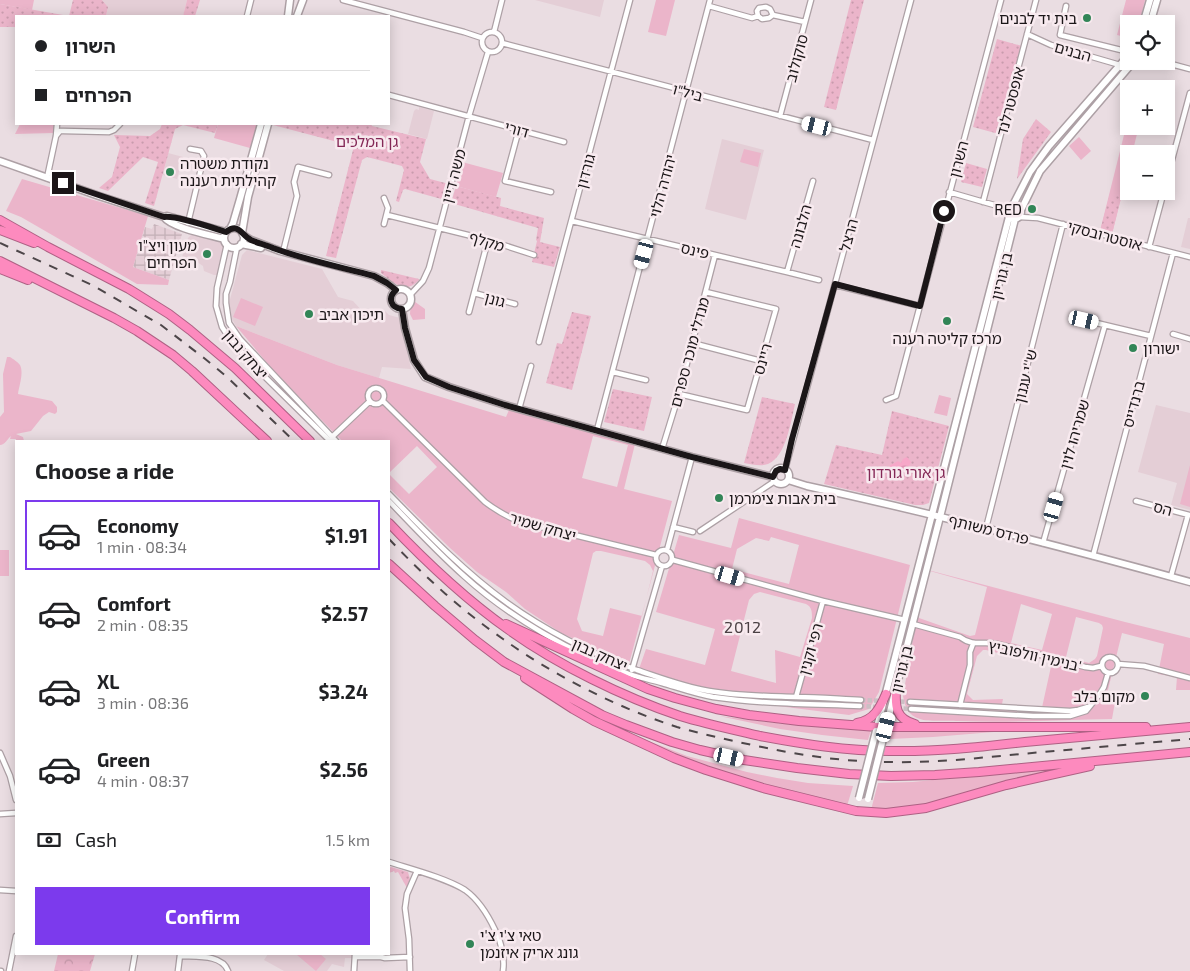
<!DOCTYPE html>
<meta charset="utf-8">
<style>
body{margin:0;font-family:"Exo 2","Noto Sans Hebrew",sans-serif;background:#f2f2f2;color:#202124;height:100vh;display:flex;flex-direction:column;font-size:19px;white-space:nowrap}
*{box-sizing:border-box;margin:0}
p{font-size:16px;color:#757577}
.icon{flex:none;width:28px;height:28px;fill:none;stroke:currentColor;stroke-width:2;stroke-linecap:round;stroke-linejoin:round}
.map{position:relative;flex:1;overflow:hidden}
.sheet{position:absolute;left:15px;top:440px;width:375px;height:515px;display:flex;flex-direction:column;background:#fff;border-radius:0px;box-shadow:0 2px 12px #0003}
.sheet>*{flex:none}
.hud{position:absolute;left:15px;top:15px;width:375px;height:110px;border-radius:0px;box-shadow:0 2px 12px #0003;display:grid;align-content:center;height:110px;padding:0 20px;background:#fff}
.tools{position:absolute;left:1120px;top:15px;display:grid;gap:10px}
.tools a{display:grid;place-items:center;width:55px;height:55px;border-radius:0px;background:#fff;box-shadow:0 2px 12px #0003;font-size:25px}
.end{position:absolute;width:22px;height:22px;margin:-11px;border:6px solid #1b1618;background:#fff;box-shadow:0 0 0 2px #fff}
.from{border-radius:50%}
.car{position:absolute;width:15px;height:30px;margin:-15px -8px;border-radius:6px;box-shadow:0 0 4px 1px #0007;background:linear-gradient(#fff 24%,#345 0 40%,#fff 0 76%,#345 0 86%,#fff 0)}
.hud b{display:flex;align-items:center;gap:18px;height:48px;font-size:19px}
.hud b+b{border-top:1px solid #e0e0e0}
.hud i{width:12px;height:12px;background:#202124}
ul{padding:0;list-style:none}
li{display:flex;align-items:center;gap:15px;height:70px;margin:0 10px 8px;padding:0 10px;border:2px solid transparent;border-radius:0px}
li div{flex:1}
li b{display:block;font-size:19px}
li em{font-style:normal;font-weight:700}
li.current{border-color:#7c3aed}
li>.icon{width:45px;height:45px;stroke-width:1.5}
h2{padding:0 20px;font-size:22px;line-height:60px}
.pay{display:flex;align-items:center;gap:12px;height:55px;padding:0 20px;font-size:19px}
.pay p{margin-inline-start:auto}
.cta{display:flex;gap:10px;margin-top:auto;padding:10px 20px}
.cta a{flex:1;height:58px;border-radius:0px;background:#7c3aed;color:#fff;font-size:20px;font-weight:700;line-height:58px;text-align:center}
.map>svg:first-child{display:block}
</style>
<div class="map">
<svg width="1190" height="971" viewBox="0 0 1190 971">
<defs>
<pattern id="industrial-grid" width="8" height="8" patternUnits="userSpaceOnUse" patternTransform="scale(1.25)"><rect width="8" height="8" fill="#e4ced6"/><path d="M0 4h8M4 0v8" fill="none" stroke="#c3b0b7"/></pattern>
<pattern id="forest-crowns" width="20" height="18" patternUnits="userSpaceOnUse" patternTransform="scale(1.25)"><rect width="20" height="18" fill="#ebb5ca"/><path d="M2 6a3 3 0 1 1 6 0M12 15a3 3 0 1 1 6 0" fill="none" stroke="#c99bad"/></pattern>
<pattern id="park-dots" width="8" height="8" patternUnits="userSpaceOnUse" patternTransform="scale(1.25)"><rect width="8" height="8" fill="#ebb5ca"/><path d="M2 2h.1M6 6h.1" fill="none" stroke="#c99bad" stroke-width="1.8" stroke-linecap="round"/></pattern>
<pattern id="water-waves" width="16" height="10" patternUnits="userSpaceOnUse" patternTransform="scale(1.25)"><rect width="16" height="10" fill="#f7a7c8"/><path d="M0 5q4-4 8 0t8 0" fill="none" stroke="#d38fab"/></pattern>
</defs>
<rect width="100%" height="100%" fill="#eadde2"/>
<path fill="#e4ced6" d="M102,0H187L183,16H106L108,7Z
M535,0H604L600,17Z
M419,107L434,111L427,139L408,134L414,111L416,109L419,110Z
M722,139L764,150L746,220L705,209Z
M168,153L183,157L177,179L163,175Z
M1188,218H1190V249L1181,247Z
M192,234L222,241L224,246V251L217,275H214L204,271L203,266L197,262L194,259L185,262L182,257L188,238Z
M247,250L322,269L338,297L353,301L364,313L385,311L389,315L400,318L411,369L382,367L379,378L337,365L236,326L232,319L229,303L242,255Z
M1156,405L1190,413V510L1171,505L1177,483L1138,472Z
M268,954H352V958H345L344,967L332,964L327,971H284L264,960Z"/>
<path fill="url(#industrial-grid)" d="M154,224L182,234L169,280L133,267L145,227L152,229Z"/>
<path fill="#ebb5ca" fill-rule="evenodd" d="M0,0H34L32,10L0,4Z
M656,0H675L666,36L648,32Z
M1126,0H1145L1139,24H1129V38L1117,35Z
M1129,115V126H1139L1132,154H1129V167L1112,234L1100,231Z
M20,124H54L53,133L15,134Z
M218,124H257L250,148L214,138Z
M1079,137L1091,151L1081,160L1069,146Z
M744,149L761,153L758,167L740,162Z
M462,162L503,173L496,197L456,186Z
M22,179L148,216L133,267L169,280L168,285L137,284L21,217L6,211Z
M241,298L263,307L255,326L233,317Z
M411,299L425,309V319L413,320L410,314Z
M236,326L337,365L506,417L509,410L635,444L624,489L672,501L629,664L561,633L525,609L506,592L477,572L450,548L389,488V474L409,494L437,467L417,446L389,473V441H342L273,370ZM593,436L628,445L617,487L582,478ZM596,551H601L645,561L650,565L653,571L642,616L610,608L603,636L582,631L577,619L593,553Z
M7,357H10C13,359 18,362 20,365C24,373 19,386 18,394L52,401L57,407V412L55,414L49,412L43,416L31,431L16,434L23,437L24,441H16V439H10L11,436C7,439 5,445 0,445V417L4,412L3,374Z
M939,395L951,398L947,416L934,413Z
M1190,465V507L1180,504Z
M739,518L910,565L879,692L869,709L849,715L723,699L639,669L646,649L705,665L715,629L656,612L679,535L731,548ZM771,537L799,545L789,584L732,569L737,549L756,538L769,541ZM760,592L806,604C812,607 812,612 812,618L800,657L775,650L776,683L731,671L749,600L754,594Z
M0,550H9V576H0Z
M928,570L1125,622L1190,638V690H1176L1177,677L1158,674L1164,644L1122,633L1106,698L1115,702L1112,719C1060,720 1009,723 958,721C948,720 928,722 920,719C908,716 905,706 903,696L916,621ZM930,571L987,587L975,635L970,636L919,618V613ZM1021,604L1052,614L1042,650L1011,643ZM1076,617L1099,623L1102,625L1103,628L1097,656L1095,659L1089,663L1066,657ZM983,650H986L1014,657L1016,652L1052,662L1041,712L1001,709L1003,699L973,700L967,694L968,690L977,656Z
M719,716L785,724L871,730L868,740L822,735L780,729Z
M1030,729L933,737L889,739L892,731Z
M631,734L687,756L747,772L777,778L808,783L853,786L847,806C799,794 751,783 705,766C680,757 655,746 631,734Z
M1070,766L1005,782L925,805L899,809L871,810L878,783L913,782Z
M297,954H320L326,959L316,971L297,955Z"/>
<path fill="url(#forest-crowns)" d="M58,954H95L90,971H54Z"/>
<path fill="url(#park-dots)" d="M73,0H102L108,7L106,16H16V27H0V4L69,16Z
M187,0H200L195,16H183Z
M851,0H864L836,110L824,107Z
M997,39L1022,46L999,134L973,127Z
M1036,119L1051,132L1017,179L1023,139Z
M162,124H218L215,133L183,125L175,129L154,206L145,203L158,162L143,157L108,191L99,188L112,177L120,147L114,135L150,136L160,129Z
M273,124H371L372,126L426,139L420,162L430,179L449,184L445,200L405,189L403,190L399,202L396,201L404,170L402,166L367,157L362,160L336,258L326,256L353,150L349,145L273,125Z
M966,163L987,169L982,187L961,182Z
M456,186L501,198L500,206L544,218L540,242L560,247L554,267L532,262L537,241L536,240L538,228L451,203Z
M1110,194L1121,197L1112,234L1100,231Z
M381,270L419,279V280C405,295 394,283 381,273Z
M572,312L591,316L572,390L546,383L557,343L562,344Z
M613,389L652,397L644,431L604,422Z
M762,397L795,404C791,421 786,457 768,464C760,467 752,464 744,463Z
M892,411L949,426L929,503L923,505H915L824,484L836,445L882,455Z
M391,867L408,872L410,879L407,888L398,872L395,873L394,871L389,873V868Z"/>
<path fill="url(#water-waves)" d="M907,457L911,462C905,473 909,472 897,472C894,471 891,472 889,471L888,468L889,466L898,461L901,463L903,459Z"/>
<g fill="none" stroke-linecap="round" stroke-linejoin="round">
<path stroke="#cbbfc4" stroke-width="4.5" stroke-dasharray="4.5 2" stroke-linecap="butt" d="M861,700L910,702
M860,706L879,707
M897,708L911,709"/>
<defs>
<path id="street" d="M343,0L464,32L482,38
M709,6L752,18L758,16
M1066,6L1060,35L1125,51
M766,7L770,9L773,15L769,18L762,19L758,16L757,11L759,8Z
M773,15L805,22
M247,16L251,0
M482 42a10 10 0 1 1 20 0a10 10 0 1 1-20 0Z
M494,32L502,0
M1027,34L1051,45L1120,65
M502,43L873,140
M1160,61L1190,69
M389,95L564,142
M780,116L811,0
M519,129L505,181L551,192
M56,136L60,131H63L109,132L114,130L120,124
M47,178L56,136L57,124
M1166,182L1190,93
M949,192L1008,209
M983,202L1036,0
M387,215L488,240L534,255
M1019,217L1038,218L1190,257
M572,221L787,272L819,280
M188,223L204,156L201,151L190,149
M384,224L388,208L384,198
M227,244L217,288L216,306L222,327L230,339L255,367L330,441
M237,247L230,282L226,294V303L229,323L240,339L336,441
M1149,247L1164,191
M283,252L297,196L294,182L298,167L329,175
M787,272L813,181
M835,285L920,306
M474,293L515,304
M410,295L423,281L429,268L469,116L488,52
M469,312L488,240
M1084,320L1151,336
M1173,334L1190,339
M539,342L630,0
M692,343L761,361
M613,372L646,380
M368 396a8 8 0 1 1 16 0a8 8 0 1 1-16 0Z
M679,394L747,410L776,309L706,292
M886,400L896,396L1001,0
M383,401L485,502C497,511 507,517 521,522L656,555
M519,409L531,366
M597,430L710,0
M332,437L370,401
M662,449L679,394L715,255
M785,470L911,0
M389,494C426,532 463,571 506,602C546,631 590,653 637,670C661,678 684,687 709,691C738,696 767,696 796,697C818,697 839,699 861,700
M389,501C413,526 437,552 464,576C509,617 572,653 629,674C640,678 651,680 662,683C679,688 696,694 713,697C762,704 811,704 860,706
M1136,501L1189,515
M673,527L693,532
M986,528L1063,224
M700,531L775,481
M1043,543L1105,325
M656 558a8 8 0 1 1 16 0a8 8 0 1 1-16 0Z
M667,550L692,457
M1093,556L1173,253
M673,560L823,601L905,620
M1171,576L1188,515
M913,624L960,637C973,647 983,641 997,644C1027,651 1056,659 1085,667L1093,668L1101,666
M1102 665a8 8 0 1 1 16 0a8 8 0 1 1-16 0Z
M1118,664L1144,666L1190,678
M632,670L662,566
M796,697L823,601
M910,702L1070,711L1078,710L1088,707
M960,705L970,665V652L973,644
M911,709L1033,716H1070L1086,711L1099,695L1104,687L1108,673
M0,753L10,776L16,800
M0,814L16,813
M389,862C411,869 446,878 465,890C479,900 488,915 495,930C501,941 505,958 503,971
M0,890L16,891
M180,956C196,957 222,954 228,971
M356,957H381L385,958L410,957
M0,971H1
M9,971L16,936
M132,971L135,954
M178,971L180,955
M354,971L355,954
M410,971L409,939L405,908L407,894L417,871"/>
<path id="secondary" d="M288,16L290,0
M297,16L303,0
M1143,24L1150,0
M1150,24L1157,0
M1129,44C1125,49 1124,54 1129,58
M0,161L99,196L164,217L167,216L226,232
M1013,205L1030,172L1049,146L1127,57
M1007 212a7 7 0 1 1 14 0a7 7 0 1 1-14 0Z
M1021,210L1040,171L1134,61
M164,217C172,228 210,235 224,239
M224 238a10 10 0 1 1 20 0a10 10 0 1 1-20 0Z
M230,229L233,223L240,199L261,124
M242,233L248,197L268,124
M243,235L251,240L280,251L374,276L387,283L396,290
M241,244L261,248
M391 299a10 10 0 1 1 20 0a10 10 0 1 1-20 0Z
M402,309L405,328L414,360L425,377L449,387L505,405L692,457L773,477
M773 476a8 8 0 1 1 16 0a8 8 0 1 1-16 0Z
M788,480L807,486C935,514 1063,547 1190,582
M876,731L1009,217
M885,731L940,517L1015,219"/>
<path id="highway" d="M0,220L48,247L129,289L169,314L190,330L235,368L310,441
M0,230L34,243
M0,261L114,318L137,331L173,355L192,371L267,441
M0,269L28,280
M389,523C426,562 465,599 509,630C558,665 623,697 680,716C706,724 734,730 760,736C803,744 846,751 890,751C935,752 980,747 1025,742C1080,737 1135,732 1190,727
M389,564L435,606L475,640L504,662L602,715L626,725L672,742L700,750L744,760L797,768L849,774L891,776L935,775L979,772L1190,752
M506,624L648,689L675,698L716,709L749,715L799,721L877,727H1146
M525,678L573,709L594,721L674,758L706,770L763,788L856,811L886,813L926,808L1006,785L1090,766
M896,690C895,707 896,719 915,724
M857,723C874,720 880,708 886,694"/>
</defs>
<use href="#street" stroke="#ada0a5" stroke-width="7"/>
<use href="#secondary" stroke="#ada0a5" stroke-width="9"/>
<use href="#highway" stroke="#ae6184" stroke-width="10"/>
<use href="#street" stroke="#fff" stroke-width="4.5"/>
<use href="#secondary" stroke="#fff" stroke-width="6"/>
<use href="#highway" stroke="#fd8abe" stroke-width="8"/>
<path stroke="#4d4649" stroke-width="2" stroke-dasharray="9 9" stroke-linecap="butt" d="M0,243L92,285L161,325L204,358L226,376L294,441
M389,539C424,576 461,610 503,639C553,675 618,708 677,727C705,735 733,741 762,747C804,756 847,762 891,762C934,763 978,758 1021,754C1077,749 1134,744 1190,739"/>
<defs>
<path id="secondary-bridge" d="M859,798L876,731
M868,799L885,731"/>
</defs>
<use href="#secondary-bridge" stroke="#ada0a5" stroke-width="9" stroke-linecap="butt"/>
<use href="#secondary-bridge" stroke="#fff" stroke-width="6"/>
</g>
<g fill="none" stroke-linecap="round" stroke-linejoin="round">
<path stroke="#1b1618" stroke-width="6" d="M63,183L164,217C176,215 213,228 226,232C239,222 241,235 251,240C258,243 266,245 273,248C306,260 340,267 374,276L387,283L396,290C387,298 391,308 402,309L405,328L414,360L426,377L449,387L505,405L692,457L773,477L776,471L780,469L785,470L792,439L835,284L920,306L944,211"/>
</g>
<g fill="#328557" stroke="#f8eaef" stroke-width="2">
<circle cx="1087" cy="18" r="5"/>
<circle cx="170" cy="172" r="5"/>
<circle cx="1032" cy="209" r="5"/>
<circle cx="207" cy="254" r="5"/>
<circle cx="309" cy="314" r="5"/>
<circle cx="947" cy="321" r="5"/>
<circle cx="1133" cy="348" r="5"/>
<circle cx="719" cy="498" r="5"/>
<circle cx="1145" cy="696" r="5"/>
<circle cx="470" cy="944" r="5"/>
</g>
<g text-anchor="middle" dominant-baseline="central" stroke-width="5" stroke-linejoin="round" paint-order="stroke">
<g font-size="15" fill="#1b1618" stroke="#f8eaef" text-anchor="start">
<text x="1077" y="18" text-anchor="end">בית יד לבנים</text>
<text x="180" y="163">נקודת משטרה<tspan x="180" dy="17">קהילתית רעננה</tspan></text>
<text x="1022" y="209" text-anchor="end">RED</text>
<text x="197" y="245" text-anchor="end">מעון ויצ"ו<tspan x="197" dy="17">הפרחים</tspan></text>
<text x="319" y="314">תיכון אביב</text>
<text x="947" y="338" text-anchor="middle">מרכז קליטה רענה</text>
<text x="1143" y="348">ישורון</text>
<text x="729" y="498">בית אבות צימרמן</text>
<text x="1135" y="696" text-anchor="end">מקום בלב</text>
<text x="480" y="935">טאי צ'י צ'י<tspan x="480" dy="17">גונג אריק איזנמן</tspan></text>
</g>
<g font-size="15" fill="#1b1618" stroke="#f8eaef">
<text transform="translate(1073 51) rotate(16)">הבנים</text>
<text transform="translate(796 58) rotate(-75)">סוקולוב</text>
<text transform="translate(688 92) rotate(15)">ביל"ו</text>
<text transform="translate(1010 101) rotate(-75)">אופסטרלנד</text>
<text transform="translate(517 129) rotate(15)">דורי</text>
<text transform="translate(958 159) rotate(-75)">השרון</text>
<text transform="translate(585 171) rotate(-75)">גורדון</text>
<text transform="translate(453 176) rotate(-75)">משה דיין</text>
<text transform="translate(662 186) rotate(-75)">יהודה הלוי</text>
<text transform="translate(800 226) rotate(-74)">הלבונה</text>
<text transform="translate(848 235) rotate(-75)">הרצל</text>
<text transform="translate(1105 235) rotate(15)">אוסטרובסקי</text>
<text transform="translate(487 241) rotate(17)">מקלף</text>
<text transform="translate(695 250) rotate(13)">פינס</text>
<text transform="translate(1001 276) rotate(-76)">בן גוריון</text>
<text transform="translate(495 299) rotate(15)">גונן</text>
<text transform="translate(689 352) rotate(-75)">מנדלי מוכר ספרים</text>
<text transform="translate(246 354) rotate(49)">יצחק נבון</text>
<text transform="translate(762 359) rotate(-74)">ריינס</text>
<text transform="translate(1025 376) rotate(-76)">ש''י עגנון</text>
<text transform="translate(1133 404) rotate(-75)">ברנדייס</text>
<text transform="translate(1074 434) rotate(-74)">שמריהו לוין</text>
<text transform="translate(1163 508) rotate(15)">הס</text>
<text transform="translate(543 526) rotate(16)">יצחק שמיר</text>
<text transform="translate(989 529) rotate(14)">פרדס משותף</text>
<text transform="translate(810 649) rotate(-74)">רפי וקנין</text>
<text transform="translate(600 654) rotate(24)">יצחק נבון</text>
<text transform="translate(1035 655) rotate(13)">בנימין וולפוביץ'</text>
<text transform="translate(901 669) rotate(-76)">בן גוריון</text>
</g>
<g font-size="15" fill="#842856" stroke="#f8eaef">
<text x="367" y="141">גן המלכים</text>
<text x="906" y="472">גן אורי גורדון</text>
</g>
<g font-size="16" letter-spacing="1" fill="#4b4044" stroke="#f8eaef">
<text x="743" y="626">2012</text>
</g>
</g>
</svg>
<div class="tools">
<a><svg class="icon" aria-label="locate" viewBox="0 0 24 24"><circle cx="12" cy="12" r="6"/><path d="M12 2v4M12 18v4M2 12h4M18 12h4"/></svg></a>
<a>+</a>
<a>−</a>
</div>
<i class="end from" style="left:944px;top:211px"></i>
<i class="end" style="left:63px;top:183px"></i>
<i class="car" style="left:817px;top:126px;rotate:284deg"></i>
<i class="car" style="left:644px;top:254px;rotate:195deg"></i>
<i class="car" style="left:1084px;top:320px;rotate:103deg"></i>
<i class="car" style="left:1054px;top:507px;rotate:16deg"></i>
<i class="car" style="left:730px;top:576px;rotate:106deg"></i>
<i class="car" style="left:886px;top:727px;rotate:14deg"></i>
<i class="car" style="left:729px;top:757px;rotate:103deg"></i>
<div class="hud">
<b><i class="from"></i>השרון</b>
<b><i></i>הפרחים</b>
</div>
<section class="sheet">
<h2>Choose a ride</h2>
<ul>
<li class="current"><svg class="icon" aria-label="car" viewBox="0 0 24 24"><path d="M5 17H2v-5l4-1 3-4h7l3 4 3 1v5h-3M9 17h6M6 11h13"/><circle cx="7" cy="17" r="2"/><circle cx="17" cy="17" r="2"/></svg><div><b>Economy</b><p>1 min · 08:34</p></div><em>$1.91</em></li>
<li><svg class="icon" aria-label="car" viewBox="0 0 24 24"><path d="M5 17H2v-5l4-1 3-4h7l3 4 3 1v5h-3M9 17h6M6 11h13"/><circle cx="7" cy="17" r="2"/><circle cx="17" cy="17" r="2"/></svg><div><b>Comfort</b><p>2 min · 08:35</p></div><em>$2.57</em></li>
<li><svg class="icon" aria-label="car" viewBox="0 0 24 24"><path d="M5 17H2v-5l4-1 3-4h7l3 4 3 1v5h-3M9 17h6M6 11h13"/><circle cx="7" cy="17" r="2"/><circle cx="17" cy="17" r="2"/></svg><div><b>XL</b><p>3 min · 08:36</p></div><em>$3.24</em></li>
<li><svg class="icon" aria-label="car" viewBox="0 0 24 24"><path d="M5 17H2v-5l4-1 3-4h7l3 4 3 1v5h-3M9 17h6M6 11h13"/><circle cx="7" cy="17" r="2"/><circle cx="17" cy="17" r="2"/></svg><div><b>Green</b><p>4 min · 08:37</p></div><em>$2.56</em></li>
</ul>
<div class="pay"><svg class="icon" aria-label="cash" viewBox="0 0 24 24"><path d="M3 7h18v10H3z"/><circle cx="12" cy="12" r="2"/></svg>Cash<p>1.5 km</p></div>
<div class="cta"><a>Confirm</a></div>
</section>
</div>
